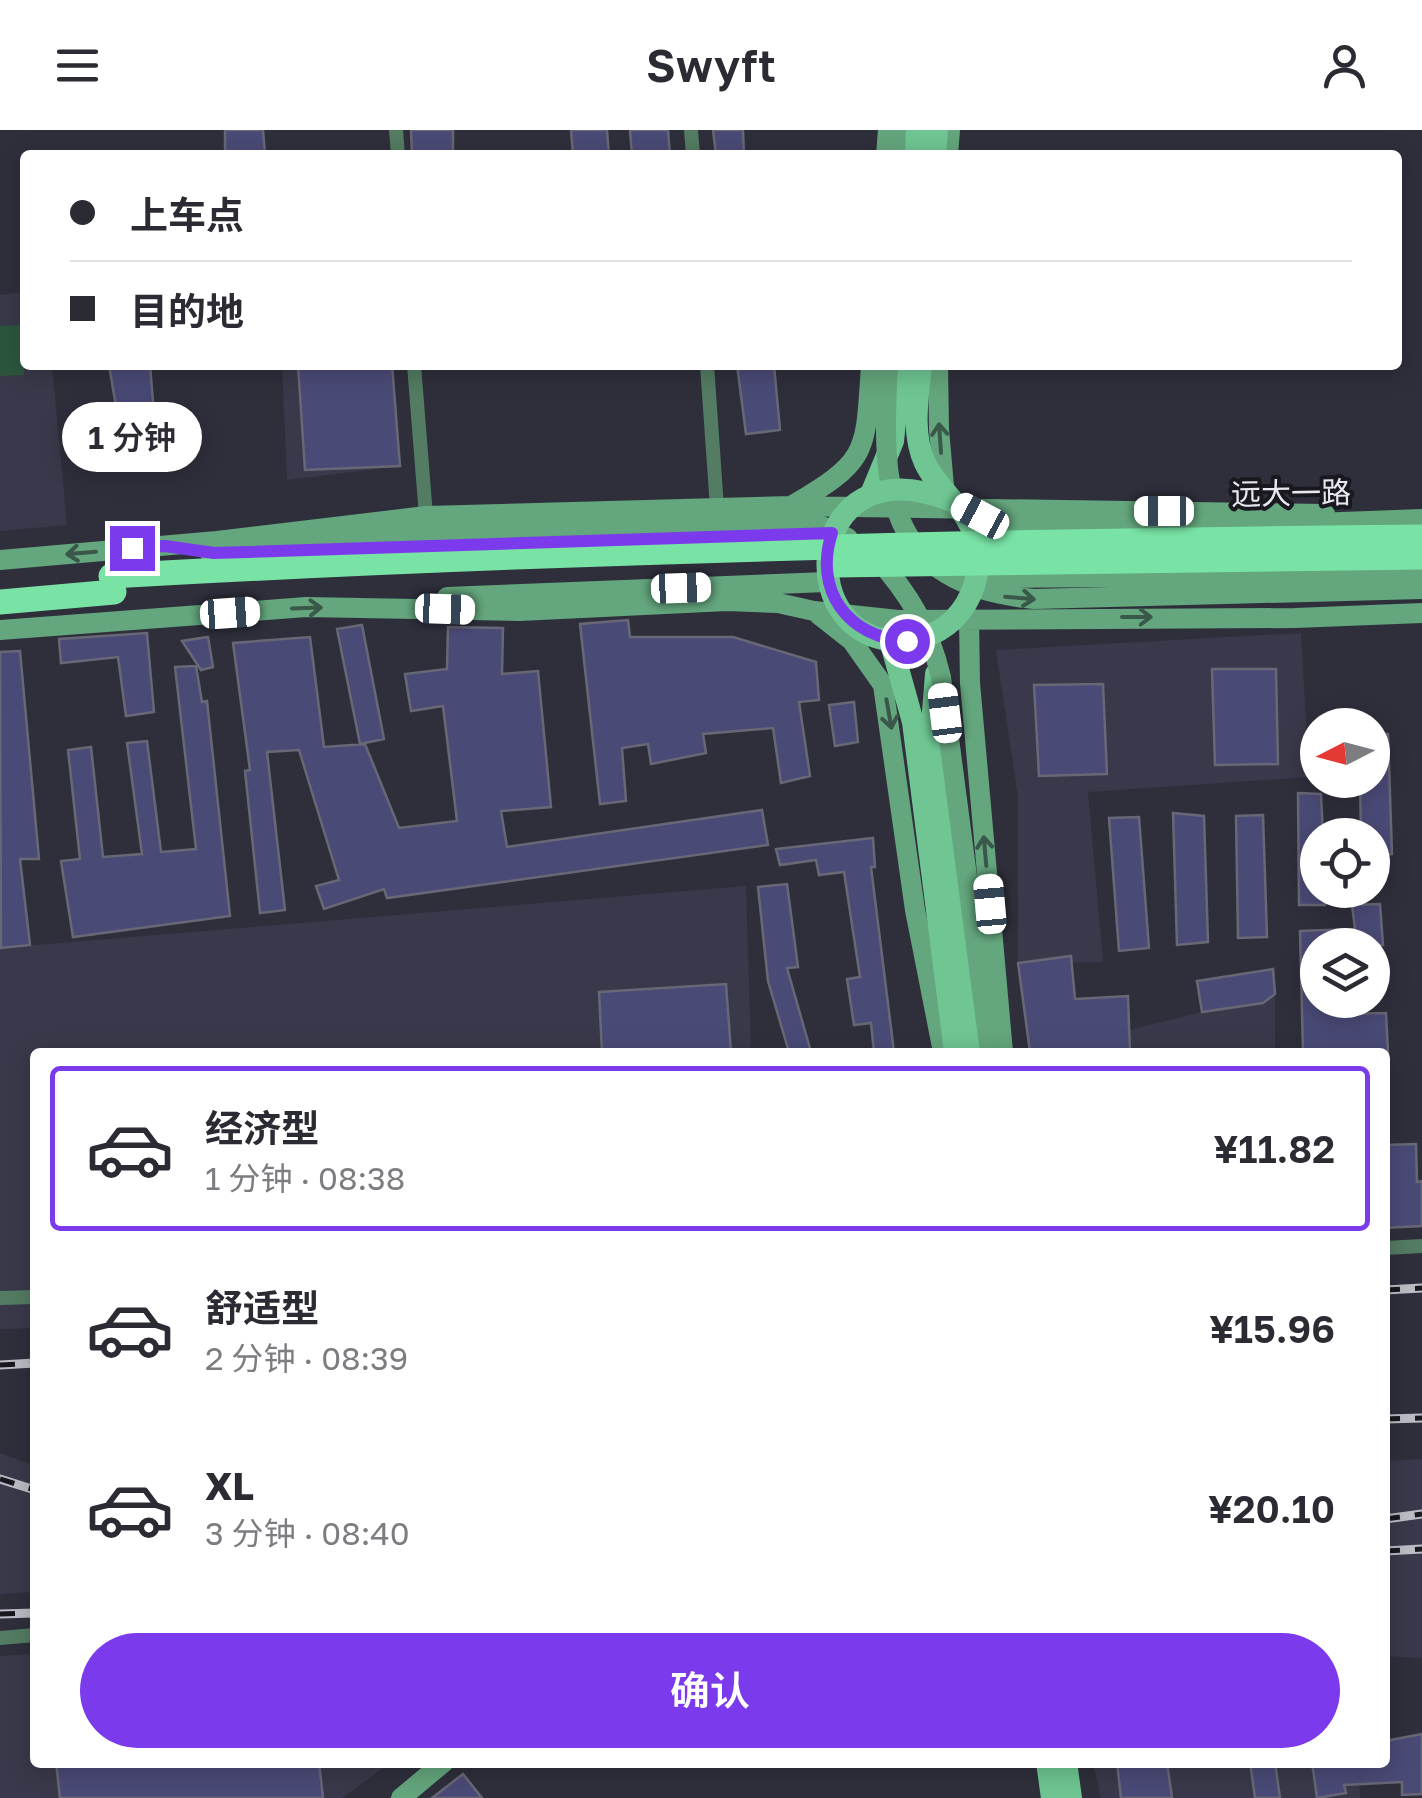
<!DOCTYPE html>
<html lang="zh">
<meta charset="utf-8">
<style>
body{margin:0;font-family:"Golos Text","Noto Sans SC",sans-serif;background:#f2f2f3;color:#2b2b33;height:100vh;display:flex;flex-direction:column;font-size:38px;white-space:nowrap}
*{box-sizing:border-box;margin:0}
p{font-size:32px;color:#7c7c81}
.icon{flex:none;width:55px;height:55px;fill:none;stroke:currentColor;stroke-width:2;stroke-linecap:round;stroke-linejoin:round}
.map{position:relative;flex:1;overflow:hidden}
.sheet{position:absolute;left:30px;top:918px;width:1360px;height:720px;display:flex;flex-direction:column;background:#fff;border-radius:10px;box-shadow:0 5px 25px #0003}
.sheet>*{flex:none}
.hud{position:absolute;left:20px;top:20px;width:1382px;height:220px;border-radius:10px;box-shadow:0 5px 25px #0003;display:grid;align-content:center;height:220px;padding:0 50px;background:#fff}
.needle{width:65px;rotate:264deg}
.fabs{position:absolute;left:1300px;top:578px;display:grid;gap:20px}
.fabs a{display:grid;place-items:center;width:90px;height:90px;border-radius:50%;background:#fff;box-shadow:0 5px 25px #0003;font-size:50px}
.end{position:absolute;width:45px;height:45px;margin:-22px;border:12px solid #7c3aed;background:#fff;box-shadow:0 0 0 5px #fff}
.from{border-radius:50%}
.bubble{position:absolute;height:70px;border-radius:35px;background:#fff;box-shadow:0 5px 25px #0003;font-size:32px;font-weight:600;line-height:70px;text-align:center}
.car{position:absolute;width:30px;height:60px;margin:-30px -15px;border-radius:12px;box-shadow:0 0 8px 2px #0007;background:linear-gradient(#fff 24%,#345 0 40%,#fff 0 76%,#345 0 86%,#fff 0)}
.hud b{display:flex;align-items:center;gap:35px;height:95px;font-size:38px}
.hud b+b{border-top:2px solid #e1e1e2}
.hud i{width:25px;height:25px;background:#2b2b33}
ul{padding:18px 0 0;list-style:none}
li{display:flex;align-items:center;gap:30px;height:165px;margin:0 20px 15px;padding:0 30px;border:5px solid transparent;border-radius:10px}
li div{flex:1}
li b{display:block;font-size:38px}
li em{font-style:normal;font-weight:600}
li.current{border-color:#7c3aed}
li>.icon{width:90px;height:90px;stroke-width:1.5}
.cta{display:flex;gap:20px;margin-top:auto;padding:20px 50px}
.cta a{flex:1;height:115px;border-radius:60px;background:#7c3aed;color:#fff;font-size:40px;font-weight:600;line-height:115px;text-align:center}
header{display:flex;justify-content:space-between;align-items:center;height:130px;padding:0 50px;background:#fff;font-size:45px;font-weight:600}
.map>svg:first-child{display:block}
</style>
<header><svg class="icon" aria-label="menu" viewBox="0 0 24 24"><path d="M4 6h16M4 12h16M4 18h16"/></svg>Swyft<svg class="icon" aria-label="person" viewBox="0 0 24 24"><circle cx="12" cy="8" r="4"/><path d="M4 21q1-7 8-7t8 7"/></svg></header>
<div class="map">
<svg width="1422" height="1668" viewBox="0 0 1422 1668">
<rect width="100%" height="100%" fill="#2f2f3c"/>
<path fill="#39394b" d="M25,162V235H52L67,395L0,401V165Z
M282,235H390L400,336L287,350Z
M1301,503L1309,647L1088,662L1103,832L1018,833V667L996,520Z
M746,756L751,922H35V1198L0,1199V818Z
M1275,864V922H1040Z
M0,1323L35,1336V1462L0,1464Z
M1422,1329V1528L1386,1526L1385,1331Z
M35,1524V1632L390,1633L342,1668H0V1526Z
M1093,1633H1358L1360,1668H1101Z"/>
<path fill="#2c573d" d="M21,195L24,245L0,246V196Z"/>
<path fill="#4a4a77" stroke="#676776" stroke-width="2.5" d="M225,0H263L265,23L225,25Z
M411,0H453V25H412Z
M571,0H607L609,25H573Z
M630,0H668L670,25H632Z
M713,0H743L744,25H716Z
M109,235H150L155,296L121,306Z
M298,235H392L400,336L305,340Z
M737,235H774L780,300L746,304Z
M628,490L630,507H733L816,532L819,570L799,572L810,646L781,653L773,598L703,604L706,623L651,634L648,614L622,618L626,671L600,674L580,494Z
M362,495L384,609L360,614L337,499Z
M448,497L503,498L502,544L538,541L551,677L501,681L507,717L762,680L768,715L387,768L384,759L324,779L316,756L339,750L299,620L267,622L285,780L260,783L245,641L250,640L233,513L310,507L324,617L365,614L399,698L457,691L443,576L411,581L405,544L447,539Z
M147,503L154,582L126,586L118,527L61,533L59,509Z
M208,507L213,537L201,540L182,511Z
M20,521L39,729H20L30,815L1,818L0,522Z
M196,536L202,572L207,571L230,786L73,807L61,731L80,729L68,620L91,617L103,727L142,724L127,613L147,611L161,722L196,719L175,537Z
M1212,539H1276L1278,634L1215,635Z
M1103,554L1107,644L1039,646L1034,555Z
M854,572L858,612L835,616L829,575Z
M1372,604H1388L1392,724L1372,726V705H1361L1360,650H1372Z
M1298,663L1321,664L1323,705H1318V760H1325V775H1299Z
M1173,683L1204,686L1208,812L1177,815Z
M1263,685L1267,807L1238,808L1236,686Z
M1139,687L1149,818L1119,821L1109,688Z
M873,708L875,737H871L894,922H874L871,893L854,895L847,849L860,847L844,742L819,745L816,730L780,735L776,719Z
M787,754L798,837L787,838L811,922H789L768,851L758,757Z
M1380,774L1383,815H1318V870H1338V884L1386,883L1388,922H1303L1300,801L1355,799L1352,775Z
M1071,826L1075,869L1128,866L1130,922H1030L1018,833Z
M1273,839L1275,864L1263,873L1202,882L1197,851Z
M726,854L731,922H602L599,862Z
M1416,1014L1417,1052L1422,1051V1096L1385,1098V1015Z
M1422,1604V1664L1402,1665V1652L1344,1655L1346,1663L1317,1668L1312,1632H1385V1611Z
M56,1632H319L323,1668H60Z
M1117,1632H1167L1172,1668H1121Z
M1250,1632H1275L1280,1668H1255Z
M463,1644L482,1668H432Z"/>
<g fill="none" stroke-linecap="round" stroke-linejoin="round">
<path stroke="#537c62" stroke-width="14" d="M396,0L398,25
M691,0L693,25
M414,235L426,386
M707,235L717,378
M1385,1118L1422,1116
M0,1168L35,1167
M0,1508L35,1505"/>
<path stroke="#64a67d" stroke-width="20" d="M886,25L888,0
M902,25L904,0
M948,25L950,0
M938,235L939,299L945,368
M791,376C870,330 865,323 871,235
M209,422L832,403
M0,430L217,411L426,386L791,376L1325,384
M977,448L1422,445
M447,467L827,452
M819,485L852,511L883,555L915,780L943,922
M969,487L970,553L1003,922
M0,500L306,477L520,481L727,471L778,473L814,481L898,490L1295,488L1422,483
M401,1668L444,1632"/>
<path stroke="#6fc692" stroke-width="22" d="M916,25L917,0
M935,25L937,0
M871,364L893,311L901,235
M890,510L913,592L955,922
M936,544L933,582L974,922
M1047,1632L1052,1668
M1066,1632L1071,1668"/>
<path stroke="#79e3a5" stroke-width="25" d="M0,472L114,462"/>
<defs>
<path id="rail" d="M1385,1160L1422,1158
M0,1235L35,1233
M1385,1289L1422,1288
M0,1349L35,1360
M1385,1389L1422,1384
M1385,1421L1422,1419
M0,1484L35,1483"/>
</defs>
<use href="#rail" stroke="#bcbcc6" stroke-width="9"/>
<use href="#rail" stroke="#18181e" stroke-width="5" stroke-dasharray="15" stroke-linecap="butt"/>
<path stroke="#64a67d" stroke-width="20" d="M888,235C881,358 883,455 1034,469L1422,459
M953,372L980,386L1011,393L1288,394L1422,389
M325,405L774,386L811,391L848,408
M876,427C910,465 929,497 941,547L990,922"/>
<path stroke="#6fc692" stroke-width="22" d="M921,235C918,266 911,303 925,333C935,354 954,369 966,388C996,436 967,504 910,510C790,524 799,311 949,370"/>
<path stroke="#79e3a5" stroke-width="25" d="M834,435L1422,427
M111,446C547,421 985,411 1422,407"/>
</g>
<defs><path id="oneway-shaft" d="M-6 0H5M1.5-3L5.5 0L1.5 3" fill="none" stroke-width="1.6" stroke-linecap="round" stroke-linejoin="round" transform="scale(2.5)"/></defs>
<g stroke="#3a5849">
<use href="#oneway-shaft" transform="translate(940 308) rotate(-94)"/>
<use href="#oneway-shaft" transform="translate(81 423) rotate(175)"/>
<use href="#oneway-shaft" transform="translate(1020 468) rotate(5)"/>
<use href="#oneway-shaft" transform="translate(307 478) rotate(-2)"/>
<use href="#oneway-shaft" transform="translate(1137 487)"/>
<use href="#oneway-shaft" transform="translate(889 584) rotate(80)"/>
<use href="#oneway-shaft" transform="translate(985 721) rotate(-95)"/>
</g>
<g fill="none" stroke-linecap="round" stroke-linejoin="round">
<path stroke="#7c3aed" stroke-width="12" d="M132,418L165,416L214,423L832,403C813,460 848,508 907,511"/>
</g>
<g text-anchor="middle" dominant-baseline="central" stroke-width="8" stroke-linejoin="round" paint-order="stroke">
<g font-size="30" fill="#e8e8f1" stroke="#18181e">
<text transform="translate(1291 363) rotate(-1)">远大一路</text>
</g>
</g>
</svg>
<div class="fabs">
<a><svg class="needle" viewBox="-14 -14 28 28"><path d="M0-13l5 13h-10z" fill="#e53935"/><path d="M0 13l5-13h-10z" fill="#7c7c81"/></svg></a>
<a><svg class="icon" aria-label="locate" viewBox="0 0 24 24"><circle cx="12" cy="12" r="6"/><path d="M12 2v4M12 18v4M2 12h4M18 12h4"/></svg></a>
<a><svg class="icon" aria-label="layers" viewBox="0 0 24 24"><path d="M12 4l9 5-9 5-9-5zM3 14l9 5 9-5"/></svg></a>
</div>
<i class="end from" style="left:907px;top:511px"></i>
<i class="end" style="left:132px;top:418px"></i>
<div class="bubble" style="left:62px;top:272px;width:140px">1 分钟</div>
<i class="car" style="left:1164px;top:381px;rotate:270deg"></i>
<i class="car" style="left:980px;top:386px;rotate:298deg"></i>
<i class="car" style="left:681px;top:458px;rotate:88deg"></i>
<i class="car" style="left:445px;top:479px;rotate:92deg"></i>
<i class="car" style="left:230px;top:483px;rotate:86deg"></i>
<i class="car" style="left:945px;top:583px;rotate:353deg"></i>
<i class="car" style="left:990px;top:774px;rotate:355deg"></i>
<div class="hud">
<b><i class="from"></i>上车点</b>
<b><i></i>目的地</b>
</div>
<section class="sheet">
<ul>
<li class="current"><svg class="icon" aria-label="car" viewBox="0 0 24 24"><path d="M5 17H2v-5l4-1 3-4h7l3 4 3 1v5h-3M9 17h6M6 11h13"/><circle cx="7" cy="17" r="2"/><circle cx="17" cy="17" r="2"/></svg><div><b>经济型</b><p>1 分钟 · 08:38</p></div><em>¥11.82</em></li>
<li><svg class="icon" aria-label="car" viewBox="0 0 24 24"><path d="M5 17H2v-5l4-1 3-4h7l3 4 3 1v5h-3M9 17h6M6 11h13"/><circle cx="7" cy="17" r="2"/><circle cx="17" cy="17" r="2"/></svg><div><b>舒适型</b><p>2 分钟 · 08:39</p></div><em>¥15.96</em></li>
<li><svg class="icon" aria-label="car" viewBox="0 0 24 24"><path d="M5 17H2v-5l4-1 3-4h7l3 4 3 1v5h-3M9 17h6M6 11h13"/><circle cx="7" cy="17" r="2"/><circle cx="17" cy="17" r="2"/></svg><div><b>XL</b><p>3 分钟 · 08:40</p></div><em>¥20.10</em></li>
</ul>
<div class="cta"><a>确认</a></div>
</section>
</div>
